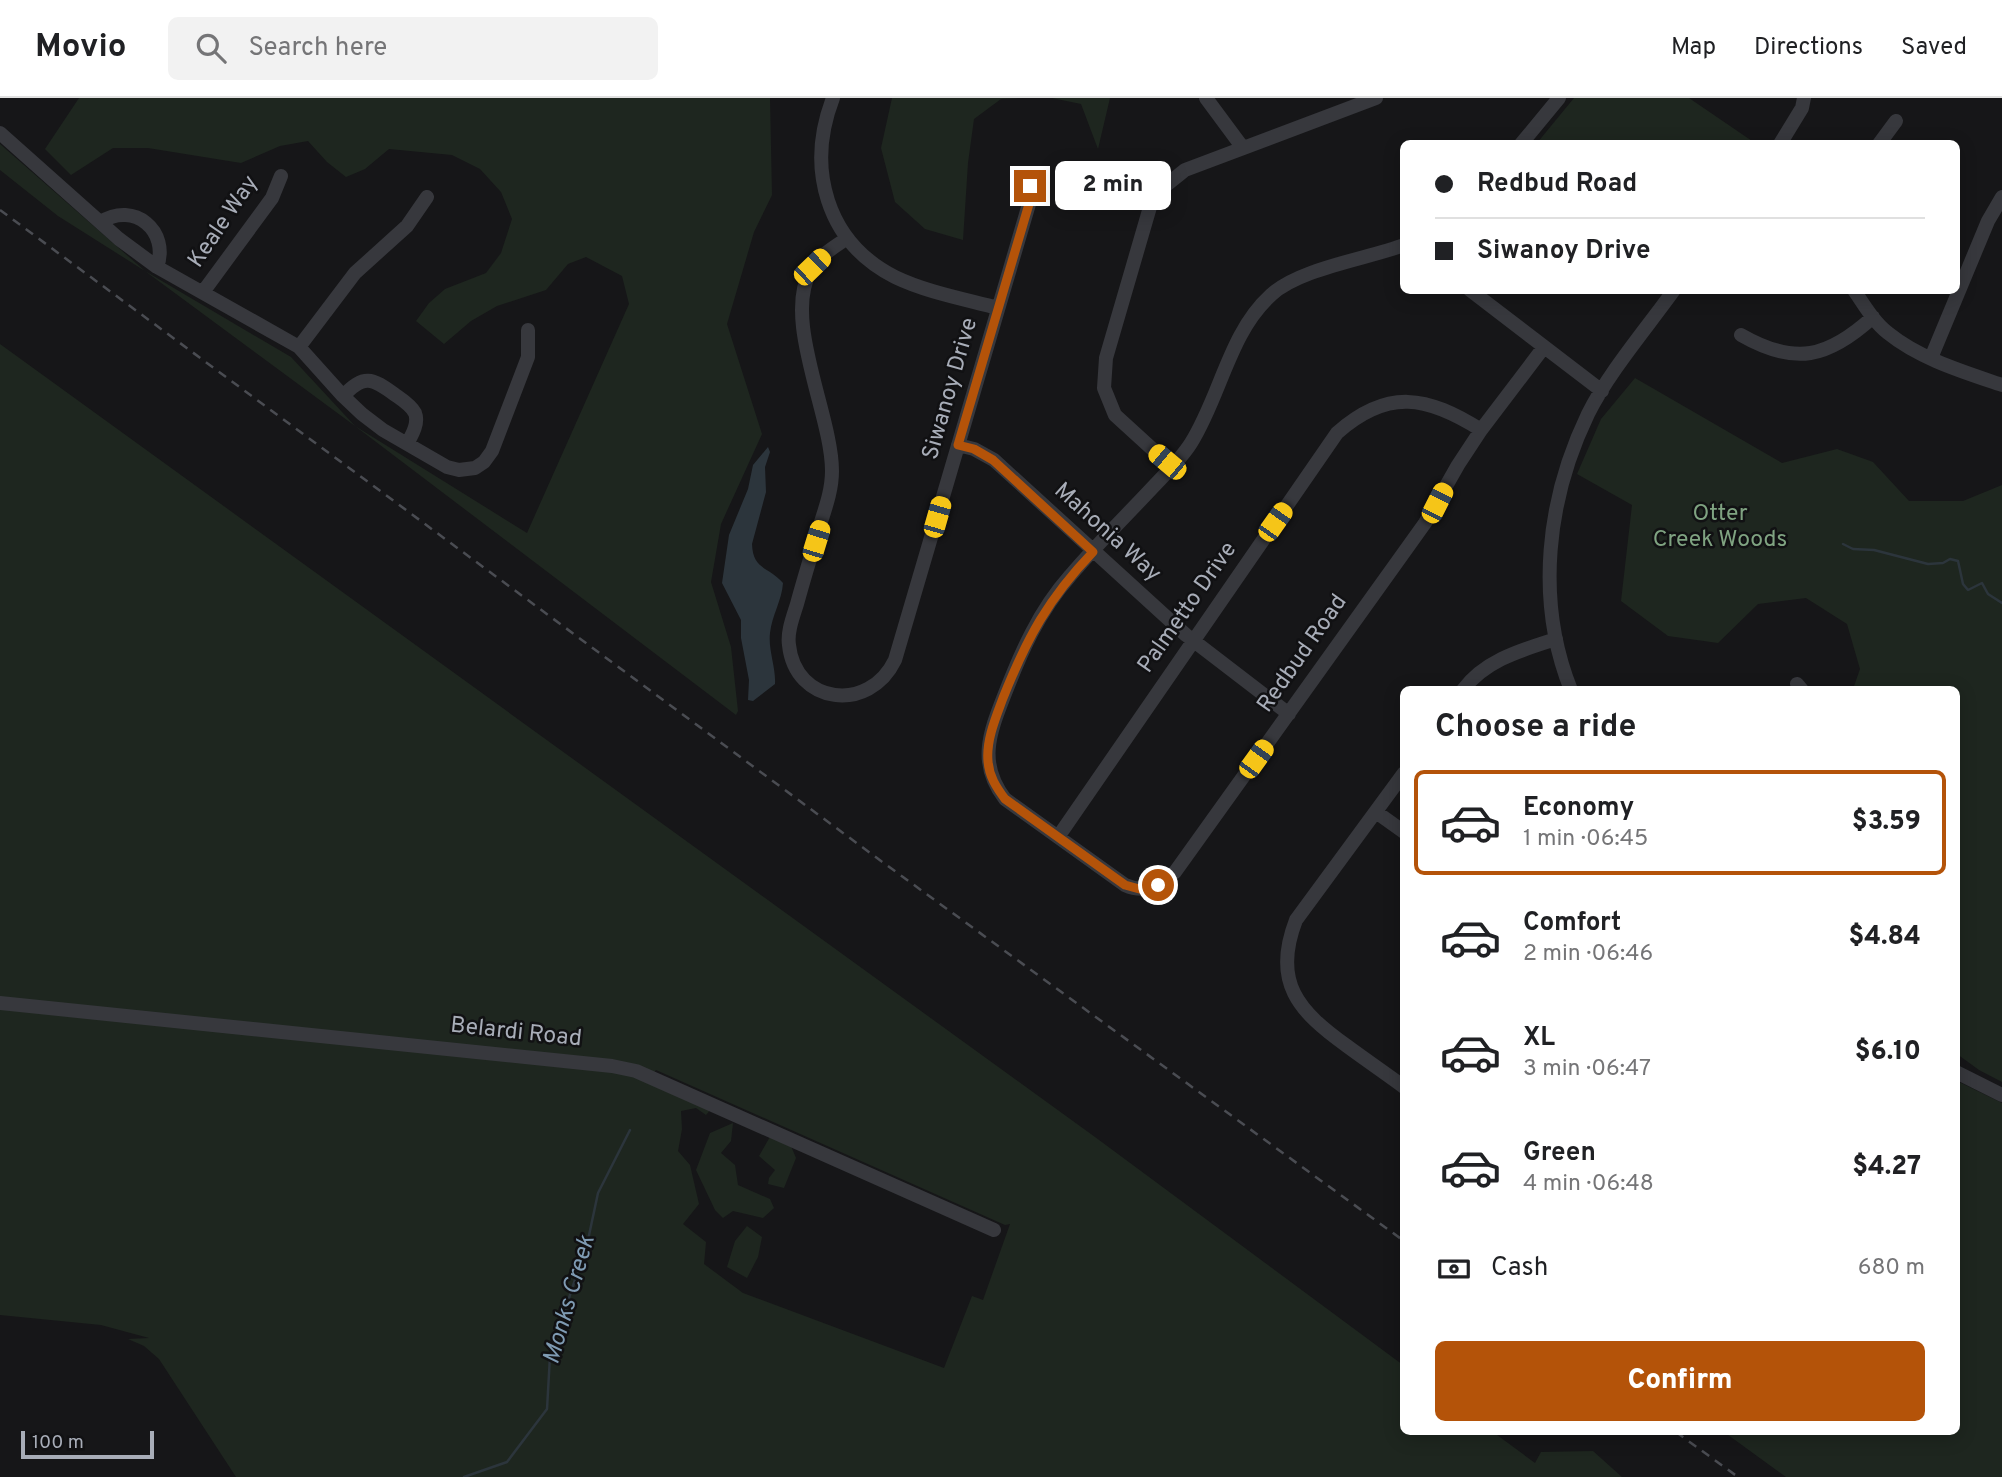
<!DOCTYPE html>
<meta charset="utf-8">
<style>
body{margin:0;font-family:Overpass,sans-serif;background:#f2f2f2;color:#202124;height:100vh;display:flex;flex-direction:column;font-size:26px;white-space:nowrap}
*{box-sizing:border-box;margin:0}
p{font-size:23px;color:#757577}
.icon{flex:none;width:38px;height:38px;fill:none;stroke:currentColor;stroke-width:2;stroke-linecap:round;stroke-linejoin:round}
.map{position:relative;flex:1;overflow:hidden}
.panel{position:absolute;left:1400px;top:588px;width:560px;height:749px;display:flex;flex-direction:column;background:#fff;border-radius:10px;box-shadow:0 4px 18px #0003}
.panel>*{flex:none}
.banner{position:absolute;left:1400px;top:42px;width:560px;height:154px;border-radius:10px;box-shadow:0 4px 18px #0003;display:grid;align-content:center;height:154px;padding:0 35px;background:#fff}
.scale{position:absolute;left:21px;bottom:18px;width:133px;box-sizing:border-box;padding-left:7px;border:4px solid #a8adb8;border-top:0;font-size:19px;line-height:24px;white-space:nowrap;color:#a8adb8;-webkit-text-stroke:5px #111113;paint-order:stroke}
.end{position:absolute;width:32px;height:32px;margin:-16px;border:9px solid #b45309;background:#fff;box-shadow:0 0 0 4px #fff}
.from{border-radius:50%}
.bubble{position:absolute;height:49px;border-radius:10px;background:#fff;box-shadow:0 4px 18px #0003;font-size:23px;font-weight:800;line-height:49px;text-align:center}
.car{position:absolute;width:21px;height:42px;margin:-21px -10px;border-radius:9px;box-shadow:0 0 5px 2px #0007;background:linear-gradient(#f5c518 24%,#345 0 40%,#f5c518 0 76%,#345 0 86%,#f5c518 0)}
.banner b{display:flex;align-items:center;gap:24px;height:66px;font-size:26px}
.banner b+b{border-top:2px solid #e0e0e0}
.banner i{width:18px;height:18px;background:#202124}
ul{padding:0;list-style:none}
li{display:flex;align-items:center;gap:21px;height:105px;margin:0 14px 10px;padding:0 21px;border:4px solid transparent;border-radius:10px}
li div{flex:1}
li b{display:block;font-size:26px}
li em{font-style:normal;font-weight:800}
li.selected{border-color:#b45309}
li>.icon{width:63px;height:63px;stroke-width:1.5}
h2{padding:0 35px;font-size:32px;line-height:84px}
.pay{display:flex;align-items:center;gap:18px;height:77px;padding:0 35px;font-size:26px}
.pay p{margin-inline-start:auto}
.cta{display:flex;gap:14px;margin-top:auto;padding:14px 35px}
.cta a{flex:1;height:80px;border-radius:10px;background:#b45309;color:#fff;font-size:28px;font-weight:800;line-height:80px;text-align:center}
header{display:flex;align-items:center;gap:42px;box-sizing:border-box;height:98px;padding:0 35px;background:#fff;border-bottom:2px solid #e0e0e0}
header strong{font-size:33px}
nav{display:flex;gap:38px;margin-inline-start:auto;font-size:24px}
.search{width:490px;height:63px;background:#f2f2f2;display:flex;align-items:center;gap:18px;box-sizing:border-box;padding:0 24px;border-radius:10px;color:#757577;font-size:26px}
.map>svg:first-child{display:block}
</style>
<header>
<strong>Movio</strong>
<div class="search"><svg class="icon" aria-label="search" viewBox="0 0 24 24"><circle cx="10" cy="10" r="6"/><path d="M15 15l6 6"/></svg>Search here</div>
<nav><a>Map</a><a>Directions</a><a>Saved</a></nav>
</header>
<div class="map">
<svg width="2002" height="1379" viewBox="0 0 2002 1379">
<rect width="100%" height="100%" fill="#161618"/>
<path fill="#1e261f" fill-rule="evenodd" d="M79,0H770L772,97L754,134L727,226L762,336L721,426L711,484L731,549L738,613L736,617L355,328L145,173L58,118L0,72V46L145,173L291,259L355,328L527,435L629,206L622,178L586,159L568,166L546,192L497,208L471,223L444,246L416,223L429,205L445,191L486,175L501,155L512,121L501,94L480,71L452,57L389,51L365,71L346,79L327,64L308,43L280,48L241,65L148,50H113L71,77L45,51Z
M892,0H1024L1001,1L974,21L968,65L963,142L925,131L895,104L881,50Z
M1052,0H1110L1098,51L1081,6Z
M1574,0H1689L1755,45H1537Z
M0,246L1095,1039L1403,1267L1404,1334H1493L1535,1365L1541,1354L1593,1353L1622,1379H236L159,1261L144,1248L128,1241L149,1240L101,1227L0,1217ZM656,972L1005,1127L1010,1126L983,1202L972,1198L944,1270L743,1195L704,1166L706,1144L683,1126L699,1106L690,1067L678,1053L682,1031L681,1013L696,1010L706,1017L712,1010L649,980Z
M1635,280L1782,365L1837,351L1873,364L1909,403H1963L2002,387V984L1979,972L1957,956L1956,592L1853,591L1860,571L1847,526L1806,500L1758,506L1718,545L1668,538L1621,503L1632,407L1577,376L1601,321Z
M1957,983L2002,1005V1379H1786L1724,1334H1956Z
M733,1025L731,1043L721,1055L735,1067L738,1087L770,1101L774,1110L763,1120L733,1113L723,1120L715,1112L696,1072L710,1035Z
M771,1037L791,1048L796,1060L784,1090L768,1086L769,1080L775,1072L759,1058Z
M747,1128L762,1139L758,1159L747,1180L727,1169L735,1143Z"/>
<path fill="#2c353c" d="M768,349L770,354L765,369L766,394L752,446C753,472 768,468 783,485C782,502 772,517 770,535C768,552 776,569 775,586L753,603L748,602L749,582L741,540V522L722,485L729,437L748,391L753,367Z"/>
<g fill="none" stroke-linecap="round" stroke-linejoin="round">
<path stroke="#2c353c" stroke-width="2.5" d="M1843,446L1853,451L1874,452L1928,466L1943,465L1950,461L1958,463L1963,486L1968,492L1982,485L1988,496L2002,505
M464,1379L507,1364L547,1311L550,1258L588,1142L598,1095L630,1032"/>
<path stroke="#37383d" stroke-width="14" d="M833,0C806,70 826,144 895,179C926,194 964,201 998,210
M1206,0L1243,50
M0,35L119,141L157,169L299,249L343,298L362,316L383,332L447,369L459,372L475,370L484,364L492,353L528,259V232
M1521,46L1559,0
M1780,46L1802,10L1804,0
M1879,46L1896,23
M101,124C134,103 170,133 157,169
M846,141C834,149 819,158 811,172C782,221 832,317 832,373C832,393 825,411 819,430C812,455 804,480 797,506C793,519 787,534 789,547C795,606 869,616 895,562L1029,106L1030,76
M1404,147C1366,161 1298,171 1271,197C1229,235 1221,297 1191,345C1181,361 1166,375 1153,389C1126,418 1096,447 1070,478C1039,513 1021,554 1004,598C989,636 978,666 1005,701L1125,787C1145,796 1159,788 1175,774L1425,425L1458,367L1481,332L1544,249
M1470,192L1602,293
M1854,192C1864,207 1874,224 1888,235C1920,261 1964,274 2002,287
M203,194L272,100L281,78
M1741,237C1795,268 1828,260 1873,219
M299,249L355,175L407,128L427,99
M1931,260L1988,123L2002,99
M343,298C364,276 372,280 394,296C401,301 411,307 415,315C419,325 412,337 407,346
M958,347L974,351L994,362L1186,537L1289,616
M1172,369L1115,317L1104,290L1106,260L1150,109L1165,88L1185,72L1376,0
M1797,586L1802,592
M1463,592C1485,562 1522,552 1556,541
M1571,592C1535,502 1547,401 1588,316C1609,274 1646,231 1674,192
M1404,675L1296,822C1272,884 1298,913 1347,948C1366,962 1385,975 1404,989
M1376,714L1404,734
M1058,739L1337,335C1388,290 1427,298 1481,332
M0,905L612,968L636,973L994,1132
M1956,974L2002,997"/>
<path stroke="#4a4c52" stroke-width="2.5" stroke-dasharray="9 7" stroke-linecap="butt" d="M0,112L881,763L1404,1143
M1676,1334L1738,1379"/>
</g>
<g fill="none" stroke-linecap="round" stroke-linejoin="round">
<path stroke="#b45309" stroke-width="9" d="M1030,88L1029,106L958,347L974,351L993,362L1093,454C1048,501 1027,540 1003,600C996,619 986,642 988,663C989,678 996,689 1005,701L1125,787L1143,792L1158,787"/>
</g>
<g text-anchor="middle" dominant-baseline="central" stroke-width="5" stroke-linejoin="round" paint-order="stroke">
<g font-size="23" fill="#a8adb8" stroke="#111113">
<text transform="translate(224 124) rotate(-56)">Keale Way</text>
<text transform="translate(951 291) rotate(-74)">Siwanoy Drive</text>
<text transform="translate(1107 435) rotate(42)">Mahonia Way</text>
<text transform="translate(1188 510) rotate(-55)">Palmetto Drive</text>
<text transform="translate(1303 556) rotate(-55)">Redbud Road</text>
<text transform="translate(516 935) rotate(6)">Belardi Road</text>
</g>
<g font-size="23" fill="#7fa381" stroke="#111113">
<text x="1720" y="416">Otter<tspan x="1720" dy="26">Creek Woods</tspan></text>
</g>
<g font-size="24" font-style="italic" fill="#7f9bb3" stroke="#111113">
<text transform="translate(570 1202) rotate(-74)">Monks Creek</text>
</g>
</g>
</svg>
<div class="scale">100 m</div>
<i class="end from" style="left:1158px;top:787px"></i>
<i class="end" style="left:1030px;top:88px"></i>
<div class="bubble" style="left:1055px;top:63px;width:116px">2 min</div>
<i class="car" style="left:812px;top:169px;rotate:46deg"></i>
<i class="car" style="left:1167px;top:364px;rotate:310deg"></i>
<i class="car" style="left:1437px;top:405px;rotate:27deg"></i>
<i class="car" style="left:937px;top:419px;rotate:16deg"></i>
<i class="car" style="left:1275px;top:424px;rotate:35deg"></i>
<i class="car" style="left:816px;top:443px;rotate:17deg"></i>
<i class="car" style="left:1256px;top:661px;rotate:36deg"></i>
<div class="banner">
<b><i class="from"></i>Redbud Road</b>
<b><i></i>Siwanoy Drive</b>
</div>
<section class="panel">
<h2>Choose a ride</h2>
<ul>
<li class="selected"><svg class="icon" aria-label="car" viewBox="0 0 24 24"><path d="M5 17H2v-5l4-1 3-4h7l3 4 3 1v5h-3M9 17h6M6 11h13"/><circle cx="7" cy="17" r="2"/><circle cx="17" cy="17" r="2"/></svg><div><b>Economy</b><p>1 min · 06:45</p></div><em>$3.59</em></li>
<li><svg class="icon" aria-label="car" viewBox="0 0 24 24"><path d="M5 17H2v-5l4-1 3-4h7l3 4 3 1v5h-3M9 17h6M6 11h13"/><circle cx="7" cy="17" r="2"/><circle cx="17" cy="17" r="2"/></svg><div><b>Comfort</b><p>2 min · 06:46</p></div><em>$4.84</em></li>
<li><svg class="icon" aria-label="car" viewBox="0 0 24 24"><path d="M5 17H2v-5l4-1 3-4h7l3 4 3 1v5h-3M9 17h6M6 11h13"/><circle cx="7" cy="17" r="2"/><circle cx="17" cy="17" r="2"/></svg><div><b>XL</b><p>3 min · 06:47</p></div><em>$6.10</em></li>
<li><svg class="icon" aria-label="car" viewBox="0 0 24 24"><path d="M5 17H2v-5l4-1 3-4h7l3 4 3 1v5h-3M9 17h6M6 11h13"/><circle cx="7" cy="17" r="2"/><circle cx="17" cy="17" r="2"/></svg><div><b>Green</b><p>4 min · 06:48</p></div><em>$4.27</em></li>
</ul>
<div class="pay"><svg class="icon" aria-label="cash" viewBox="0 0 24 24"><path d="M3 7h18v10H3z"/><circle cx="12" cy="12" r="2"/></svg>Cash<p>680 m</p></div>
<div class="cta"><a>Confirm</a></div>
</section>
</div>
